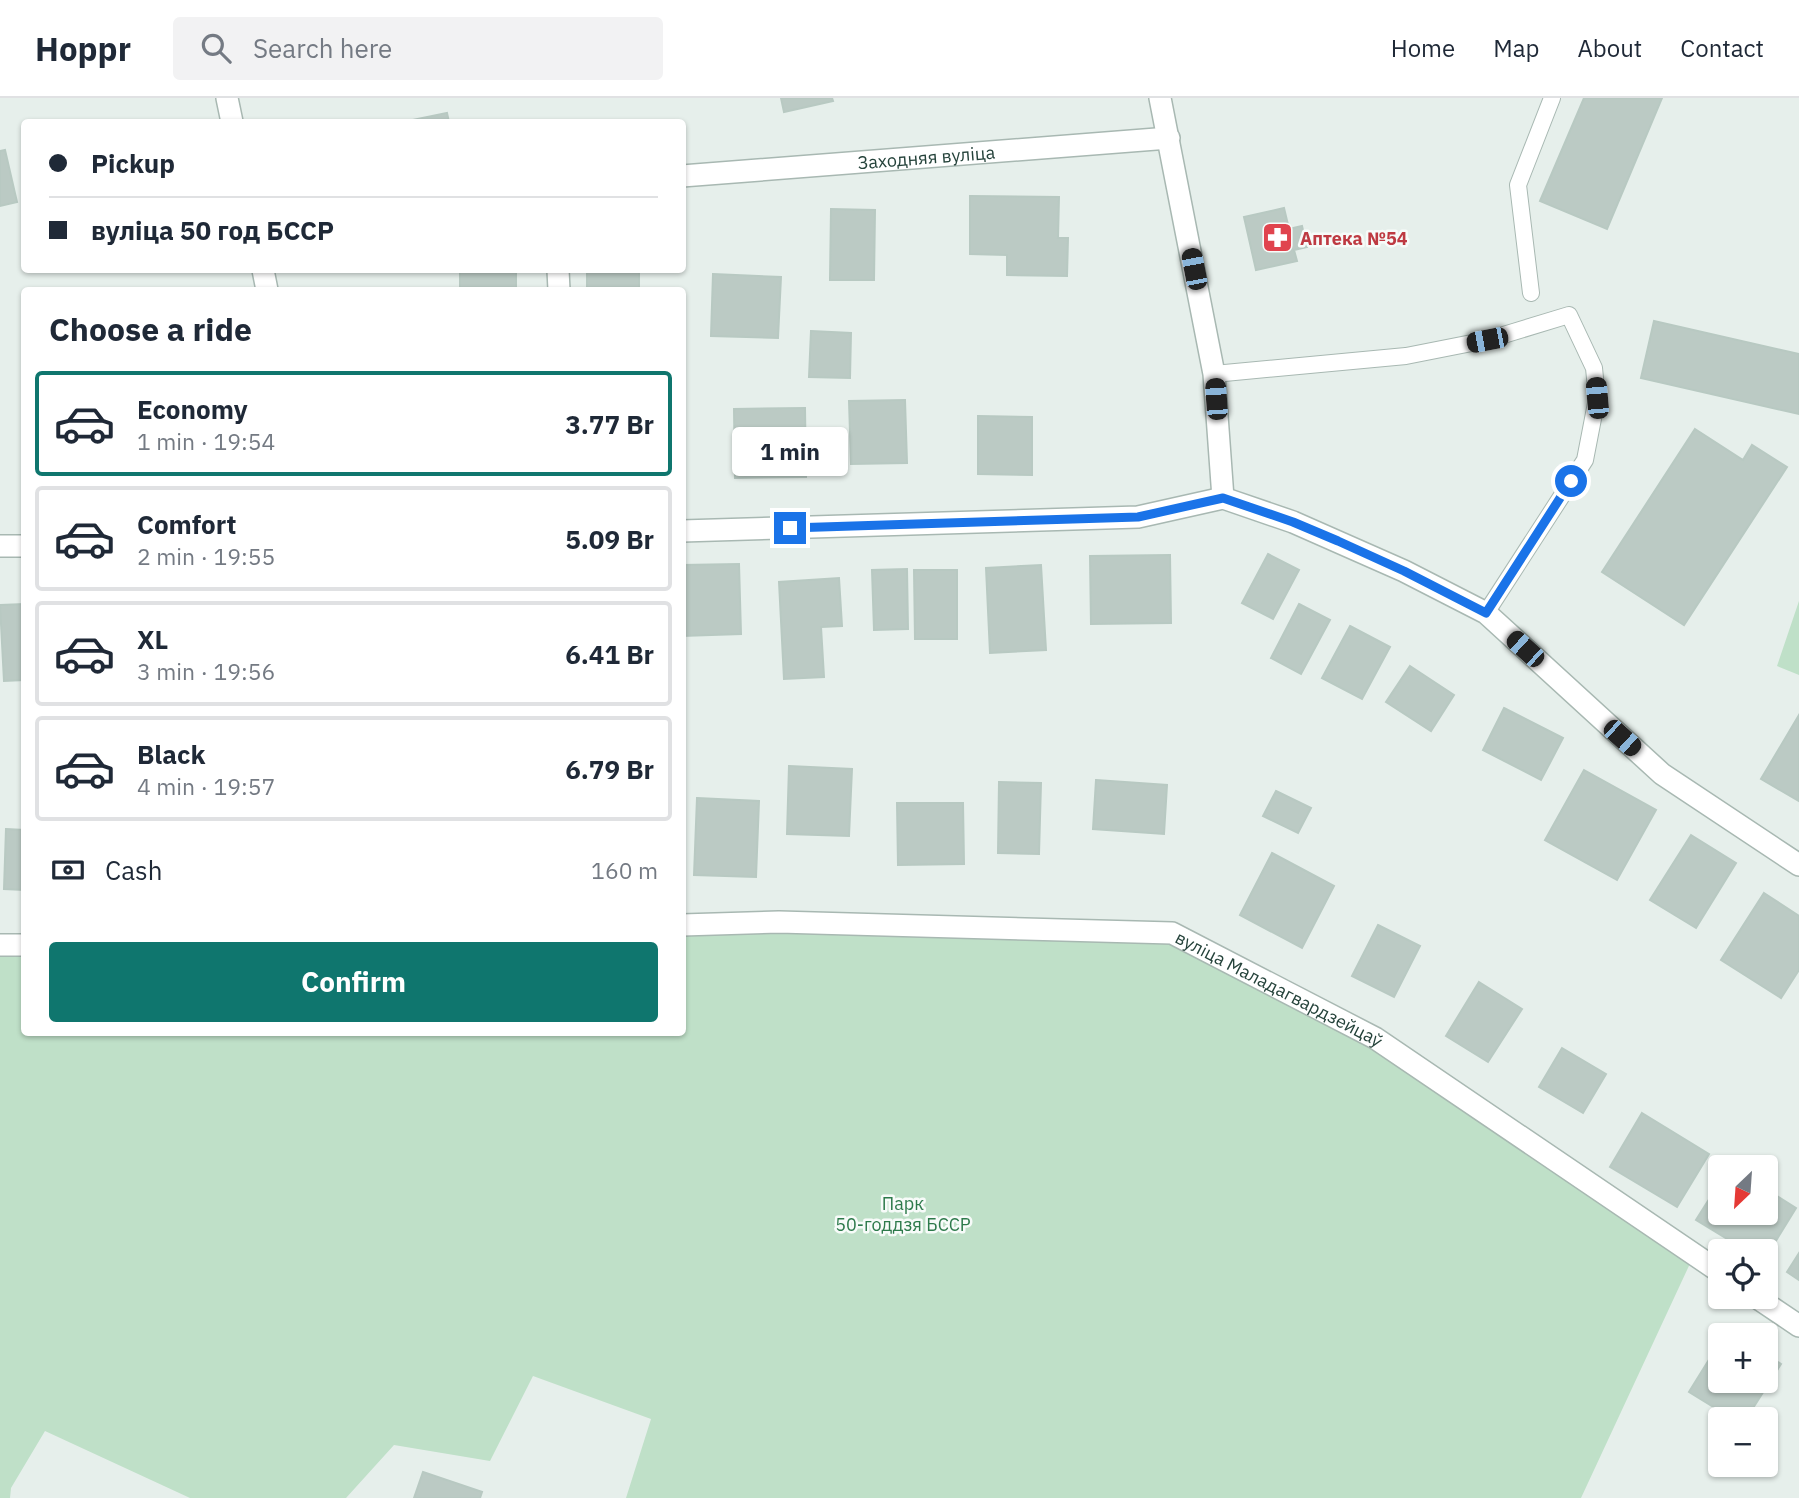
<!DOCTYPE html>
<meta charset="utf-8">
<style>
body{margin:0;font-family:"IBM Plex Sans",sans-serif;background:#f2f2f3;color:#1f2937;height:100vh;display:flex;flex-direction:column;font-size:26px;white-space:nowrap}
*{box-sizing:border-box;margin:0}
p{font-size:23px;color:#747a83}
.icon{flex:none;width:38px;height:38px;fill:none;stroke:currentColor;stroke-width:2;stroke-linecap:round;stroke-linejoin:round}
.map{position:relative;flex:1;overflow:hidden}
.details{position:absolute;left:21px;top:189px;width:665px;height:749px;display:flex;flex-direction:column;background:#fff;border-radius:7px;box-shadow:0 2px 5px #0004}
.details>*{flex:none}
.guide{position:absolute;left:21px;top:21px;width:665px;height:154px;border-radius:7px;box-shadow:0 2px 5px #0004;display:grid;align-content:center;height:154px;padding:0 28px;background:#fff}
.needle{width:46px;rotate:205deg}
.controls{position:absolute;left:1708px;top:1057px;display:grid;gap:14px}
.controls a{display:grid;place-items:center;width:70px;height:70px;border-radius:7px;background:#fff;box-shadow:0 2px 5px #0004;font-size:35px}
.end{position:absolute;width:32px;height:32px;margin:-16px;border:9px solid #1a73e8;background:#fff;box-shadow:0 0 0 4px #fff}
.from{border-radius:50%}
.bubble{position:absolute;height:49px;border-radius:7px;background:#fff;box-shadow:0 2px 5px #0004;font-size:23px;font-weight:700;line-height:49px;text-align:center}
.car{position:absolute;width:21px;height:42px;margin:-21px -10px;border-radius:9px;box-shadow:0 0 5px 2px #0007;background:linear-gradient(#222 24%,#8ab4d8 0 40%,#222 0 76%,#8ab4d8 0 86%,#222 0)}
.guide b{display:flex;align-items:center;gap:24px;height:66px;font-size:26px}
.guide b+b{border-top:2px solid #e0e1e3}
.guide i{width:18px;height:18px;background:#1f2937}
ul{padding:0;list-style:none}
li{display:flex;align-items:center;gap:21px;height:105px;margin:0 14px 10px;padding:0 14px;border:4px solid #e0e1e3;border-radius:7px}
li div{flex:1}
li b{display:block;font-size:26px}
li em{font-style:normal;font-weight:700}
li.active{border-color:#0f766e}
li>.icon{width:63px;height:63px;stroke-width:1.5}
h2{padding:0 28px;font-size:32px;line-height:84px}
.pay{display:flex;align-items:center;gap:18px;height:77px;padding:0 28px;font-size:26px}
.pay p{margin-inline-start:auto}
.button{display:flex;gap:14px;margin-top:auto;padding:14px 28px}
.button a{flex:1;height:80px;border-radius:7px;background:#0f766e;color:#fff;font-size:28px;font-weight:700;line-height:80px;text-align:center}
header{display:flex;align-items:center;gap:42px;box-sizing:border-box;height:98px;padding:0 35px;background:#fff;border-bottom:2px solid #e0e1e3}
header strong{font-size:33px}
nav{display:flex;gap:38px;margin-inline-start:auto;font-size:24px}
.search{width:490px;height:63px;background:#f2f2f3;display:flex;align-items:center;gap:18px;box-sizing:border-box;padding:0 24px;border-radius:7px;color:#747a83;font-size:26px}
.map>svg:first-child{display:block}
</style>
<header>
<strong>Hoppr</strong>
<div class="search"><svg class="icon" aria-label="search" viewBox="0 0 24 24"><circle cx="10" cy="10" r="6"/><path d="M15 15l6 6"/></svg>Search here</div>
<nav><a>Home</a><a>Map</a><a>About</a><a>Contact</a></nav>
</header>
<div class="map">
<svg width="1799" height="1400" viewBox="0 0 1799 1400">
<rect width="100%" height="100%" fill="#e6efeb"/>
<path fill="#bfe0c8" d="M1799,503V577L1777,568Z
M683,827L1172,835L1375,940L1694,1157L1581,1400H626L651,1321L533,1278L490,1363L394,1347L346,1400H190L45,1333L11,1390L10,1400H0V847H24V934H682Z"/>
<path fill="#bbcac4" stroke="#b8c9c2" stroke-width="2" d="M781,0H832L833,3L784,14Z
M1584,0H1662L1607,131L1540,103Z
M447,15L449,24H403Z
M5,52L17,104L0,108V53Z
M970,98L1059,99L1058,140H1068L1067,178L1007,177V157L970,156Z
M1284,110L1289,131L1302,128L1307,149L1294,152L1297,163L1256,172L1244,119Z
M831,111L875,112L874,182H830Z
M460,172H516V192H460Z
M587,172H639V192H587Z
M713,176L781,179L778,240L711,238Z
M1654,223L1799,256V316L1641,280Z
M811,233L851,235L850,280L809,279Z
M905,302L907,365L851,366L849,303Z
M805,310L806,379L735,380L734,311Z
M978,318L1032,319V377L978,376Z
M1695,331L1743,362L1752,347L1787,369L1684,527L1602,474Z
M1268,456L1299,472L1273,521L1242,505Z
M1170,457L1171,525L1091,526L1090,458Z
M739,466L741,536L682,538V467Z
M1041,467L1046,552L990,555L986,470Z
M907,471L908,531L874,532L872,472Z
M914,472H957V541H915Z
M839,480L842,528L821,529L824,579L784,581L779,484Z
M24,506V582L4,583L0,507Z
M1299,506L1330,522L1301,576L1271,560Z
M1350,528L1390,549L1362,601L1322,580Z
M1410,568L1454,597L1431,633L1386,604Z
M1504,610L1563,640L1541,682L1483,652Z
M1799,617V703L1761,681Z
M789,668L852,671L849,738L787,736Z
M1584,672L1656,712L1617,782L1545,742Z
M1096,682L1167,687L1164,736L1093,731Z
M999,684L1041,685L1039,756L998,755Z
M1276,693L1311,710L1298,735L1263,718Z
M697,700L759,703L756,779L694,777Z
M897,705H963L964,766L898,767Z
M6,731L24,732V792L4,791Z
M1691,737L1736,765L1696,830L1650,802Z
M1272,755L1334,788L1302,850L1240,817Z
M1764,795L1799,818V872L1781,900L1721,862Z
M1378,827L1420,848L1394,899L1352,878Z
M1479,884L1522,911L1488,964L1446,938Z
M1562,950L1606,976L1583,1015L1539,989Z
M1642,1015L1709,1056L1677,1109L1610,1069Z
M1720,1084V1115H1766V1091L1796,1110L1766,1159V1153H1747L1696,1122Z
M1799,1155V1182L1787,1174Z
M1720,1244V1283H1766V1256L1781,1266L1746,1321H1733L1689,1294Z
M423,1374L482,1394L480,1400H414Z"/>
<g fill="none" stroke-linecap="round" stroke-linejoin="round">
<defs>
<path id="lane" d="M1531,195L1518,87L1552,0
M1214,276L1406,258L1487,242L1569,217L1594,270L1597,300L1585,362L1486,515"/>
<g id="street">
<path d="M227,0L232,24"/>
<path d="M1160,0L1214,276L1223,400"/>
<path id="s1" d="M682,78L1169,40"/>
<path d="M263,172L267,192"/>
<path d="M558,172L559,192"/>
<path d="M682,433L1138,419L1223,400L1293,424L1404,473L1486,515L1662,676L1799,767"/>
<path d="M0,448H24"/>
<path id="s2" d="M682,827L779,824L1172,835L1375,940L1720,1174"/>
<path d="M0,847H24"/>
<path d="M1756,1199L1799,1228"/>
</g>
</defs>
<use href="#lane" stroke="#a8b8b2" stroke-width="18"/>
<use href="#street" stroke="#a8b8b2" stroke-width="24"/>
<use href="#lane" stroke="#fff" stroke-width="16"/>
<use href="#street" stroke="#fff" stroke-width="21"/>
</g>
<g fill="none" stroke-linecap="round" stroke-linejoin="round">
<path stroke="#1a73e8" stroke-width="9" d="M790,430L1138,419L1223,400L1293,424L1338,443L1404,473L1486,515L1571,383"/>
</g>
<defs>
<symbol id="pharmacy-square" viewBox="-11 -11 22 22"><rect x="-9" y="-9" width="18" height="18" rx="4" fill="#e0444e" stroke="#f7fbf9"/><path d="M-2-6h4v4h4v4h-4v4h-4v-4h-4v-4h4Z" fill="#fff"/></symbol>
</defs>
<g fill-rule="evenodd">
<use href="#pharmacy-square" x="1260" y="122" width="35" height="35"/>
</g>
<g text-anchor="middle" dominant-baseline="central" stroke-width="5" stroke-linejoin="round" paint-order="stroke">
<g font-size="18" fill="#24423a" stroke="#f7fbf9">
<text stroke="none"><textPath href="#s1" startOffset="245">Заходняя вуліца</textPath></text>
<text stroke="none"><textPath href="#s2" startOffset="611">вуліца Маладагвардзейцаў</textPath></text>
</g>
<g font-size="18" font-weight="bold" fill="#be3a42" stroke="#f7fbf9" text-anchor="start">
<text x="1300" y="140">Аптека №54</text>
</g>
<g font-size="18" fill="#2d7a4b" stroke="#f7fbf9">
<text x="903" y="1105">Парк<tspan x="903" dy="21">50-годдзя БССР</tspan></text>
</g>
</g>
</svg>
<div class="controls">
<a><svg class="needle" viewBox="-14 -14 28 28"><path d="M0-13l5 13h-10z" fill="#e53935"/><path d="M0 13l5-13h-10z" fill="#747a83"/></svg></a>
<a><svg class="icon" aria-label="locate" viewBox="0 0 24 24"><circle cx="12" cy="12" r="6"/><path d="M12 2v4M12 18v4M2 12h4M18 12h4"/></svg></a>
<a>+</a>
<a>−</a>
</div>
<i class="end from" style="left:1571px;top:383px"></i>
<i class="end" style="left:790px;top:430px"></i>
<div class="bubble" style="left:732px;top:329px;width:116px">1 min</div>
<i class="car" style="left:1194px;top:171px;rotate:349deg"></i>
<i class="car" style="left:1487px;top:242px;rotate:259deg"></i>
<i class="car" style="left:1597px;top:300px;rotate:355deg"></i>
<i class="car" style="left:1216px;top:301px;rotate:356deg"></i>
<i class="car" style="left:1525px;top:551px;rotate:312deg"></i>
<i class="car" style="left:1622px;top:640px;rotate:132deg"></i>
<div class="guide">
<b><i class="from"></i>Pickup</b>
<b><i></i>вуліца 50 год БССР</b>
</div>
<section class="details">
<h2>Choose a ride</h2>
<ul>
<li class="active"><svg class="icon" aria-label="car" viewBox="0 0 24 24"><path d="M5 17H2v-5l4-1 3-4h7l3 4 3 1v5h-3M9 17h6M6 11h13"/><circle cx="7" cy="17" r="2"/><circle cx="17" cy="17" r="2"/></svg><div><b>Economy</b><p>1 min · 19:54</p></div><em>3.77 Br</em></li>
<li><svg class="icon" aria-label="car" viewBox="0 0 24 24"><path d="M5 17H2v-5l4-1 3-4h7l3 4 3 1v5h-3M9 17h6M6 11h13"/><circle cx="7" cy="17" r="2"/><circle cx="17" cy="17" r="2"/></svg><div><b>Comfort</b><p>2 min · 19:55</p></div><em>5.09 Br</em></li>
<li><svg class="icon" aria-label="car" viewBox="0 0 24 24"><path d="M5 17H2v-5l4-1 3-4h7l3 4 3 1v5h-3M9 17h6M6 11h13"/><circle cx="7" cy="17" r="2"/><circle cx="17" cy="17" r="2"/></svg><div><b>XL</b><p>3 min · 19:56</p></div><em>6.41 Br</em></li>
<li><svg class="icon" aria-label="car" viewBox="0 0 24 24"><path d="M5 17H2v-5l4-1 3-4h7l3 4 3 1v5h-3M9 17h6M6 11h13"/><circle cx="7" cy="17" r="2"/><circle cx="17" cy="17" r="2"/></svg><div><b>Black</b><p>4 min · 19:57</p></div><em>6.79 Br</em></li>
</ul>
<div class="pay"><svg class="icon" aria-label="cash" viewBox="0 0 24 24"><path d="M3 7h18v10H3z"/><circle cx="12" cy="12" r="2"/></svg>Cash<p>160 m</p></div>
<div class="button"><a>Confirm</a></div>
</section>
</div>
